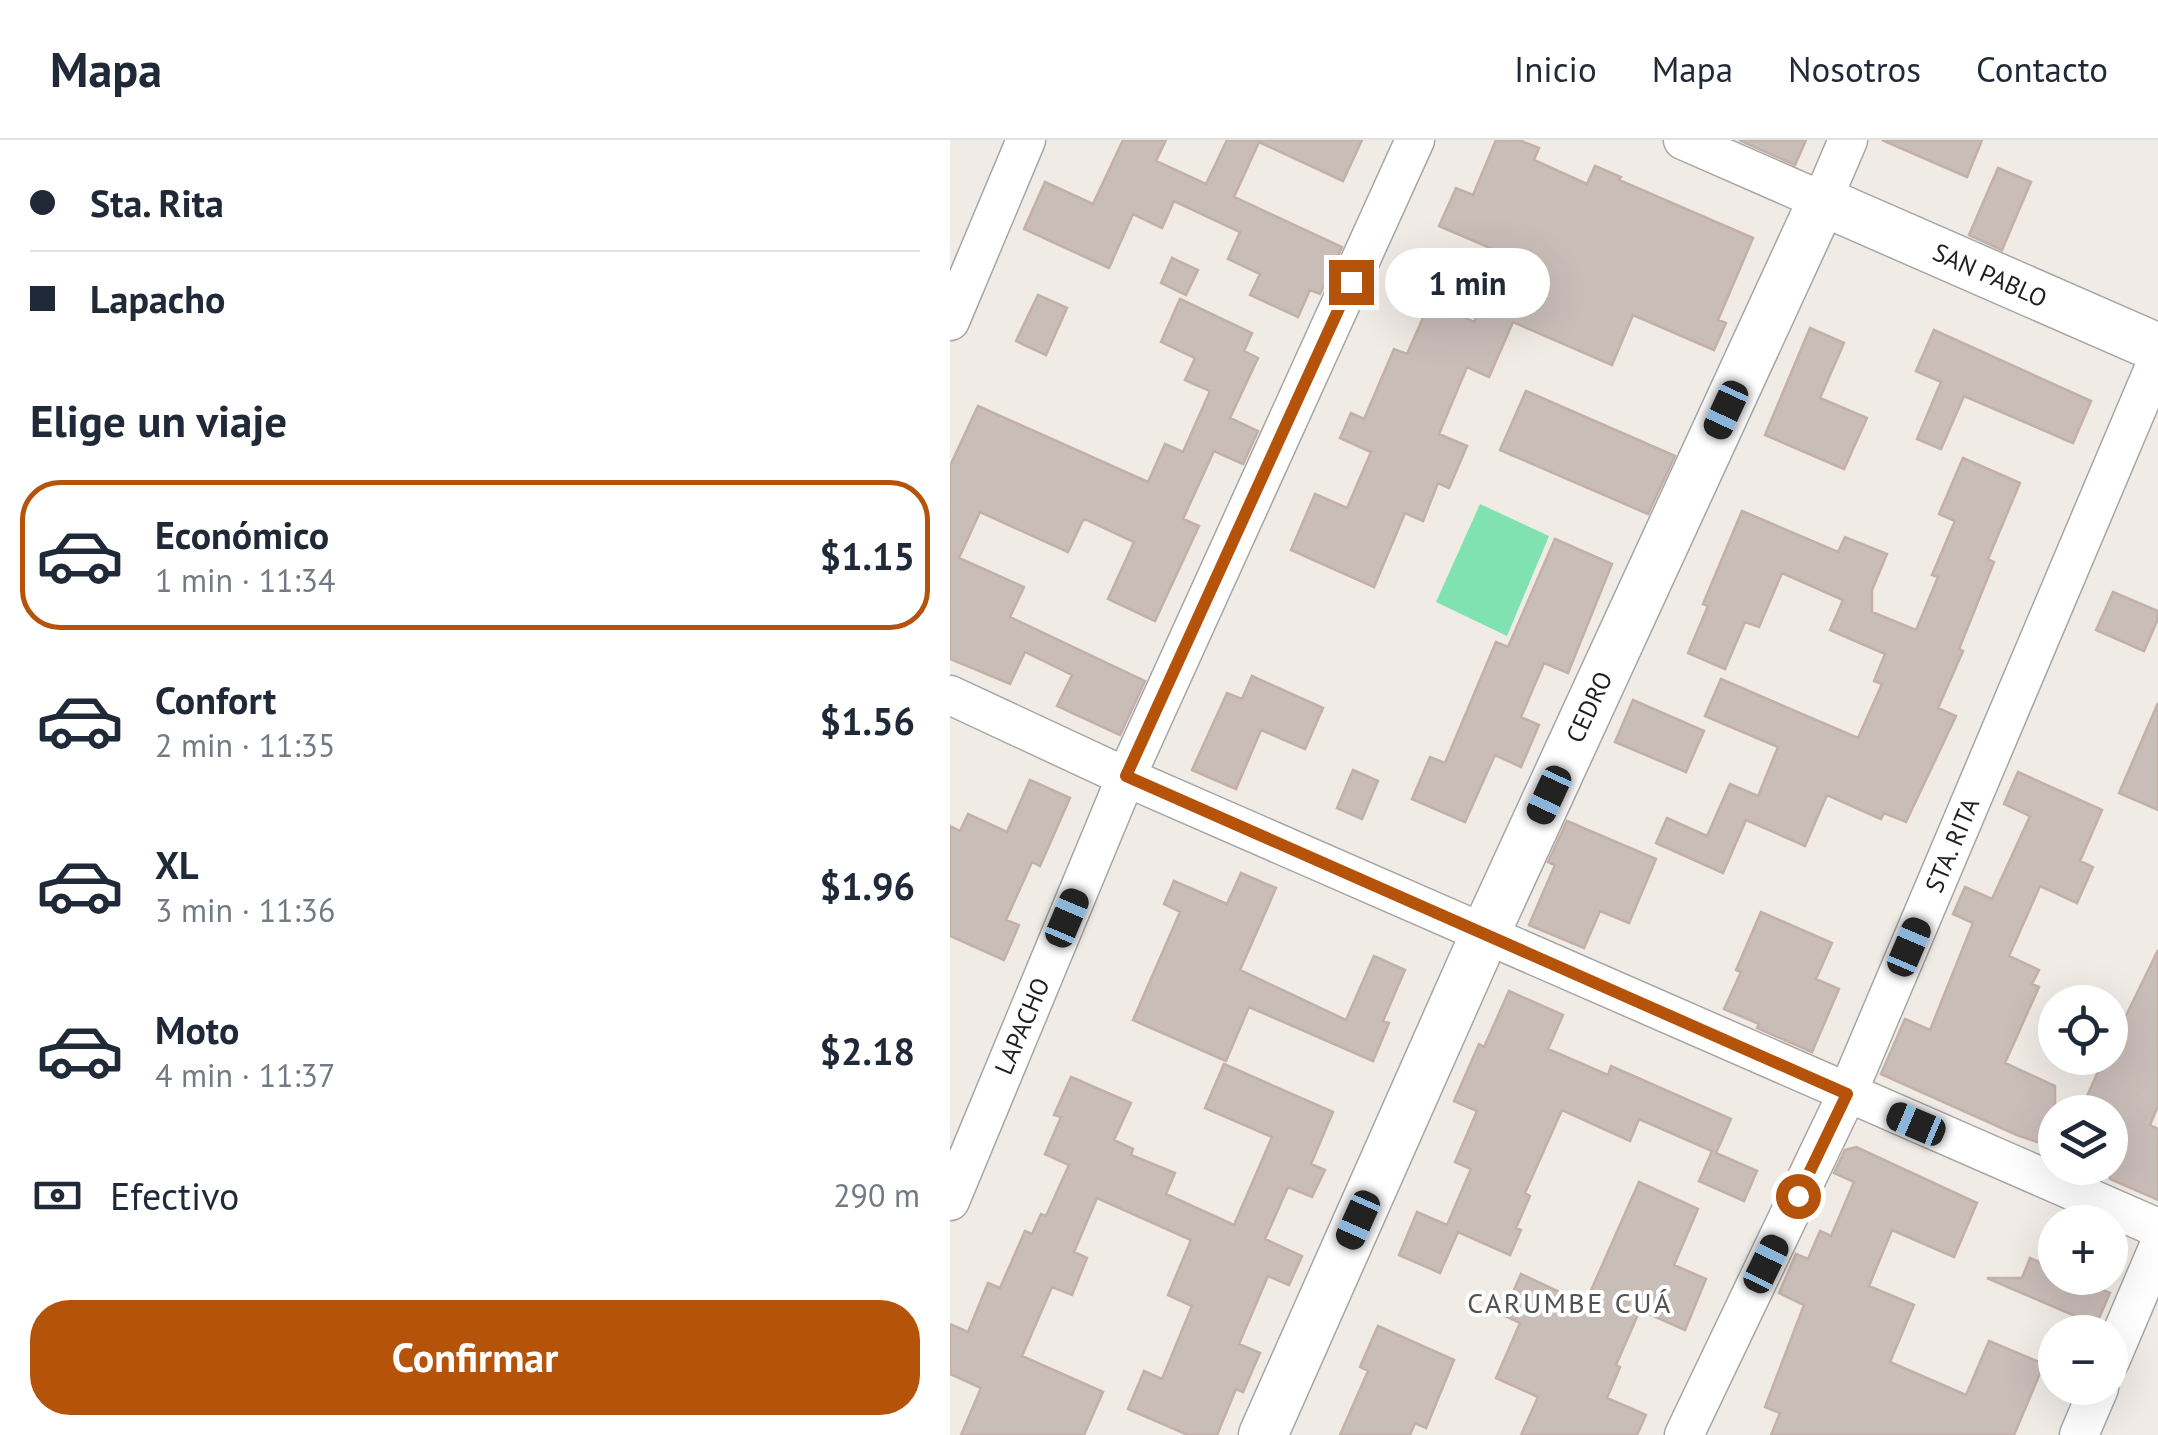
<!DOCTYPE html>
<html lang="es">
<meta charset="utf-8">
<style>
body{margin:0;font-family:"PT Sans",sans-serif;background:#f6f6f7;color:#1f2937;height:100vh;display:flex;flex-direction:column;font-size:38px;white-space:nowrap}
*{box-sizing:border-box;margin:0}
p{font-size:32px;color:#747a83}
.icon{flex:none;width:55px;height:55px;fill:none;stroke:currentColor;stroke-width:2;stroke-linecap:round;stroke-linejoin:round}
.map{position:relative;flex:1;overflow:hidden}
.drawer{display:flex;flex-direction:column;background:#fff;width:950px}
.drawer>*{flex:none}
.hud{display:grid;align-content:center;height:220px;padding:0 30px;background:#fff}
.controls{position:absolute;left:1088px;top:845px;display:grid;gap:20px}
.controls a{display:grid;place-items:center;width:90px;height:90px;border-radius:50%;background:#fff;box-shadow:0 10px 40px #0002;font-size:50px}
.end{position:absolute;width:45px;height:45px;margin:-22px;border:12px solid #b45309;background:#fff;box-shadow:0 0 0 5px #fff}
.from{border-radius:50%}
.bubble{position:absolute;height:70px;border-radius:35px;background:#fff;box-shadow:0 10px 40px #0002;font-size:32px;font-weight:700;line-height:70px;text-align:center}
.car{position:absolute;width:30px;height:60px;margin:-30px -15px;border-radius:12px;box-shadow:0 0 8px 2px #0007;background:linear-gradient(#222 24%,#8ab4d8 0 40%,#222 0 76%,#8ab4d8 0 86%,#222 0)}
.hud b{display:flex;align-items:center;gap:35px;height:95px;font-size:38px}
.hud b+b{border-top:2px solid #e0e1e3}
.hud i{width:25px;height:25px;background:#1f2937}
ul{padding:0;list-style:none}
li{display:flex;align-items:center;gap:30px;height:150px;margin:0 20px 15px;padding:0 10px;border:5px solid transparent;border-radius:40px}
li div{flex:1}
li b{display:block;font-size:38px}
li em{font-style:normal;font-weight:700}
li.selected{border-color:#b45309}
li>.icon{width:90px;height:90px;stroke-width:1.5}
h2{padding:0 30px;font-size:45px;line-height:120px}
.pay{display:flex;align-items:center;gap:25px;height:110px;padding:0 30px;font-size:38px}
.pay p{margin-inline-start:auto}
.cta{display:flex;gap:20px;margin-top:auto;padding:20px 30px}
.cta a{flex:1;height:115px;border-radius:40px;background:#b45309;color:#fff;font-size:40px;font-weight:700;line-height:115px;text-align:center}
header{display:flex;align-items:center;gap:60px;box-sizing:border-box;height:140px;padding:0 50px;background:#fff;border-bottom:2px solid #e0e1e3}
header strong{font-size:48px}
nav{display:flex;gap:55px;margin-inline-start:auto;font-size:35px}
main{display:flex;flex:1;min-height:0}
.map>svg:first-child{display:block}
</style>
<header>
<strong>Mapa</strong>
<nav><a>Inicio</a><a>Mapa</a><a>Nosotros</a><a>Contacto</a></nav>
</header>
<main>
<section class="drawer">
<div class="hud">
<b><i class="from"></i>Sta. Rita</b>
<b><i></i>Lapacho</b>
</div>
<h2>Elige un viaje</h2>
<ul>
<li class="selected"><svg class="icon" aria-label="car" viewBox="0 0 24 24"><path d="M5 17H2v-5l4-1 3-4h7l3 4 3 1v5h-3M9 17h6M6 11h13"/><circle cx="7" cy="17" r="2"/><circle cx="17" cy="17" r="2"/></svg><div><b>Económico</b><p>1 min · 11:34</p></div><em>$1.15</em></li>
<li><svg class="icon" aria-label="car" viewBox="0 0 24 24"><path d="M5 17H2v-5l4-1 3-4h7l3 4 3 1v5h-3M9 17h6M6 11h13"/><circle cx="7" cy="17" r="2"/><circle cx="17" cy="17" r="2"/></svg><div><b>Confort</b><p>2 min · 11:35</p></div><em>$1.56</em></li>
<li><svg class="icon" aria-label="car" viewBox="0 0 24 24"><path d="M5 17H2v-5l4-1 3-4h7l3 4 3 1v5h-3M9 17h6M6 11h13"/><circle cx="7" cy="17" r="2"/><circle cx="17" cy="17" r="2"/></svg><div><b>XL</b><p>3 min · 11:36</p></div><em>$1.96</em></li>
<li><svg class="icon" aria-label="car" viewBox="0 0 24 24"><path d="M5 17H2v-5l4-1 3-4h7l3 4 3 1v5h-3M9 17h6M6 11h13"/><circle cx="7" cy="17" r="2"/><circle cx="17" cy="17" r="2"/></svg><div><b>Moto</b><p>4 min · 11:37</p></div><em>$2.18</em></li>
</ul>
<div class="pay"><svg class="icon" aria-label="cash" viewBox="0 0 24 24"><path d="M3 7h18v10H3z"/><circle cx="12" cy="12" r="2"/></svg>Efectivo<p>290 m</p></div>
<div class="cta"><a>Confirmar</a></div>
</section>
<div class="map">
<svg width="1208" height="1295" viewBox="0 0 1208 1295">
<rect width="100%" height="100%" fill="#f0ebe5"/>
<path fill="#80e2b0" d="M530,364L599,396L557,496L486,462Z"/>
<path fill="#c9bdb8" stroke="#c3b0a7" stroke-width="2.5" d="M173,0H216L206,21L256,44L277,0H412L393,41L309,2L284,57L392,107L370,154L360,150L348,177L300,155L310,134L278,119L290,92L224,61L212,88L183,74L159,128L74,89L95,42L143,64Z
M546,0H569L589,8L584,20L637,44L645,26L671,37L669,40L803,98L768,180L776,183L764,210L683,175L662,225L563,182L539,237L517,227L489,294L517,306L499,348L488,343L473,381L455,373L424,447L341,410L365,354L397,368L421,312L390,298L401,273L414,279L444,209L457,214L480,162L524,182L552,113L489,86L506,48L523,55Z
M789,0H856L845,25Z
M932,0H1032L1017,37Z
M1048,28L1081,42L1052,110L1019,95Z
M222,118L248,130L236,155L211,143Z
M88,155L117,168L96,215L66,201Z
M230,159L302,193L294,211L308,218L280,278L308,291L293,324L264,311L233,379L249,386L205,481L158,459L184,402L137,380H133L118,412L30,372L9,418L74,447L60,477L195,541L170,595L107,566L122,535L75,512L60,544L0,519V326L28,266L198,342L215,304L233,312L260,251L235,240L245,218L211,202Z
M860,188L894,203L870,258L917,278L894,329L815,295Z
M984,190L1141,261L1123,303L1014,256L991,309L967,299L991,242L966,231Z
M576,251L725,316L698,374L550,310Z
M1013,318L1070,343L1038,419L1044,422L1009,509L1013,511L988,568L1006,576L956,682L934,673L931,679L877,655L855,706L796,680L773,733L706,703L717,678L757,696L780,644L808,656L828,607L755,576L771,539L908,598L932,544L924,541L935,514L880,490L893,460L832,433L809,487L795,482L775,529L738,513L758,466L753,464L792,371L888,412L895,397L937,414L922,450V472L966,490L988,437L982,435L1005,381L989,374Z
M605,399L662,424L618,533L594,523L571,577L589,585L571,627L545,615L515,682L462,659L480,617L495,623L546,502L558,507Z
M1163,452L1208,471V479L1194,511L1146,490Z
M302,536L373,568L355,609L311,590L286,649L242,630L277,553L292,559Z
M683,560L754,591L736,632L665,602Z
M1208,563V670L1169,653Z
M403,630L428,641L412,679L387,668Z
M1068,632L1152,670L1130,721L1143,727L1127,763L1090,746L1059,816L1089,830L1082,844L1089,847L1055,923L1105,946V1008L1067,995L931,934L955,879L980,890L1023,783L1003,774L1015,747L1042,759L1080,676L1054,664Z
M80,640L120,658L90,726L82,722L56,780L69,785L54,820L0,796V686L10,691L18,674L57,692Z
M617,681L706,719L679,783L650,771L634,808L579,785L605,725L598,722Z
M291,733L326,748L290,830L396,880L424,816L455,830L433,881L439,883L423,921L299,867L276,921L183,880L230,772L214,764L224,741L277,764Z
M811,772L882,803L866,839L889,849L862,912L807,888L809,884L774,869L791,832L786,830Z
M1208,810V966L1200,985L1208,989V1060L1160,1039V972H1130L1154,918H1160V878L1172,884Z
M559,851L613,875L598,909L658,935L661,926L781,979L766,1013L807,1031L794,1061L749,1041L762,1011L689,979L680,1001L612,970L575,1053L580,1056L566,1088L571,1090L560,1115L508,1092L490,1133L449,1115L467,1072L497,1085L521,1029L505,1022L527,971L504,961L529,904L534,907Z
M274,924L383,972L361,1024L375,1030L362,1057L338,1047L315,1099L352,1116L339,1145L318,1136L289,1204L310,1213L293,1252L286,1249L267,1295H238L178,1269L194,1231L212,1239L242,1166L218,1155L241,1100L147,1058L124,1112L137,1118L122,1155L102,1147L72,1216L153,1252L134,1295H11L31,1248L0,1234V1184L18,1192L38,1143L50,1148L75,1091L82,1094L91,1074L96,1076L119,1025L95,1014L111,977L104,975L121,937L181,963L164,1000L183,1009L181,1015L225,1033L216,1054L284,1085L322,997L255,968Z
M906,1007L1027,1063L1004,1117L942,1090L919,1146L964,1165L940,1222L1016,1255L1039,1201L1094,1224L1064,1295H821L830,1273L815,1267L854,1165L829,1153L846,1114L858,1119L870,1091L881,1096L904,1042L884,1033L895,1010Z
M689,1042L748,1069L724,1125L756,1139L735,1190L690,1170L666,1225L670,1227L657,1258L696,1275L687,1295H571L588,1257L546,1238L570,1183L553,1175L571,1134L635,1164Z
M1080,1118L1105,1129V1138H1124L1160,1153L1146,1185L1037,1138H1072Z
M428,1186L504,1220L476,1288L465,1283L460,1295H390L418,1231L410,1227Z"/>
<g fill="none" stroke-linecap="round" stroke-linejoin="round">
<defs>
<path id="minor" d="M733,0L872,61L898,0
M0,181L76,0
M0,555L176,637L1208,1088
M0,1061L176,637L465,0
M1160,1221L1208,1108
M734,1295L897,954L1208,219
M1129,1295L1149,1248"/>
<path id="tertiary" d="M313,1295L535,794L872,61L1208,208"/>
</defs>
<use href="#minor" stroke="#a6a6a6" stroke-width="41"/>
<use href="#tertiary" stroke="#a6a6a6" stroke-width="51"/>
<use href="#minor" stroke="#fff" stroke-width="38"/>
<use href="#tertiary" stroke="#fff" stroke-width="48"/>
</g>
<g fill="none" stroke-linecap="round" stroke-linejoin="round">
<path stroke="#b45309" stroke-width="12" d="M401,142L176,636L897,954L848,1056"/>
</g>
<g text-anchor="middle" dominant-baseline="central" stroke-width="8" stroke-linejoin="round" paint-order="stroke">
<g font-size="25" fill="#1f1f1f" stroke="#fff">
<text transform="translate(1040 135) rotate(24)">SAN PABLO</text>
<text transform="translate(639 567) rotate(-65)">CEDRO</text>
<text transform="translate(1002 705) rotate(-67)">STA. RITA</text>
<text transform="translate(72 886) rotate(-67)">LAPACHO</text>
</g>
<g font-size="28" letter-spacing="2.5" fill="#525252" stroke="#fff">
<text x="620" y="1162">CARUMBE CUÁ</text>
</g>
</g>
</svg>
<div class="controls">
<a><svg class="icon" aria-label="locate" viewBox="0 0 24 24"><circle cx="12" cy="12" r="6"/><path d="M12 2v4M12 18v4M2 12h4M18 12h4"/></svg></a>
<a><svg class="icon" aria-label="layers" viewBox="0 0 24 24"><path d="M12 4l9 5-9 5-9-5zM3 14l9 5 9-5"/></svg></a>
<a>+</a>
<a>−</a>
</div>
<i class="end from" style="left:848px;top:1056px"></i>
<i class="end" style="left:401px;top:142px"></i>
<div class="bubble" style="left:435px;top:108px;width:165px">1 min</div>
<i class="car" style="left:776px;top:270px;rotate:205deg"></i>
<i class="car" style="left:599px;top:655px;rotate:205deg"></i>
<i class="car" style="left:117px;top:778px;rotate:23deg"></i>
<i class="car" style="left:959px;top:807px;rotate:23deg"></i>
<i class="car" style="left:966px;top:984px;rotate:293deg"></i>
<i class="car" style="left:408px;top:1080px;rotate:204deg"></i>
<i class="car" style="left:816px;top:1124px;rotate:26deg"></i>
</div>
</main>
